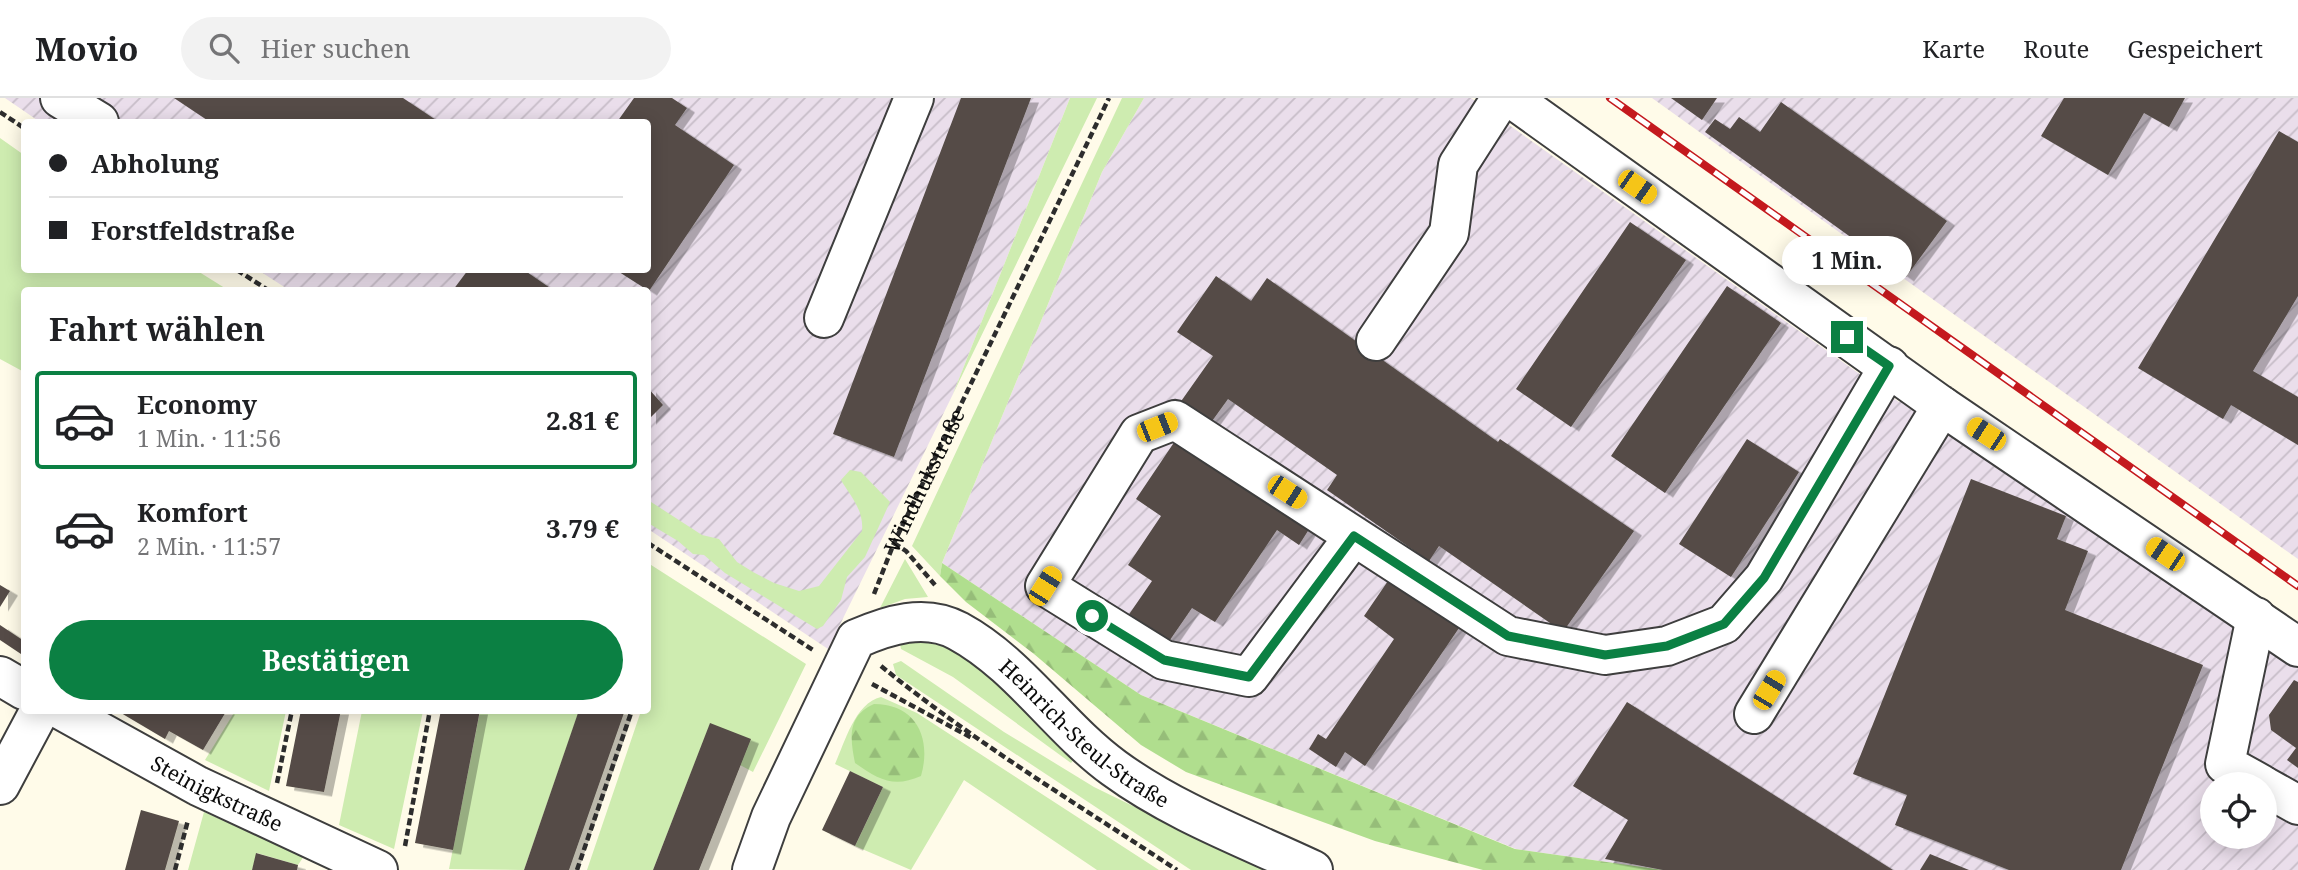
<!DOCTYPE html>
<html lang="de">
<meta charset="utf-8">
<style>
body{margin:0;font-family:"Noto Serif",serif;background:#f2f2f2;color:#202124;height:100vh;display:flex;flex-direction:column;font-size:26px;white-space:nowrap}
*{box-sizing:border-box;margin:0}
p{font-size:23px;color:#757577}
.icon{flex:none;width:38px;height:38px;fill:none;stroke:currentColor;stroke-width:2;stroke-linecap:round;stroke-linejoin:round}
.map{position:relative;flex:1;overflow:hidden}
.details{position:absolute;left:21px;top:189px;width:630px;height:427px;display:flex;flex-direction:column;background:#fff;border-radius:7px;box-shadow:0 4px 18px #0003}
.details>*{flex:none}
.guide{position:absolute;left:21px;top:21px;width:630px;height:154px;border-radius:7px;box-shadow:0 4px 18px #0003;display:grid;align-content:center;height:154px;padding:0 28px;background:#fff}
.tools{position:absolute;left:2200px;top:674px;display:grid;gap:14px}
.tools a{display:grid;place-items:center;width:77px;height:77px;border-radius:50%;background:#fff;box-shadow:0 4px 18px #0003;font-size:35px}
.end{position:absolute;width:32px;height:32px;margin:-16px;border:9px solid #0b8043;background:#fff;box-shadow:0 0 0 4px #fff}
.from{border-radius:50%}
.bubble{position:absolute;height:49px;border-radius:24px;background:#fff;box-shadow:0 4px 18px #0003;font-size:23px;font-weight:700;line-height:49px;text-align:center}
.car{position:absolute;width:21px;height:42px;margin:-21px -10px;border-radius:9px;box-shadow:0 0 5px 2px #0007;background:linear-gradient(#f5c518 24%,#345 0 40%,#f5c518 0 76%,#345 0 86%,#f5c518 0)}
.guide b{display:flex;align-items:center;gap:24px;height:66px;font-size:26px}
.guide b+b{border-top:2px solid #e0e0e0}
.guide i{width:18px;height:18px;background:#202124}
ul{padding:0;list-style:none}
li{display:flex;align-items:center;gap:21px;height:98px;margin:0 14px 10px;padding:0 14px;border:4px solid transparent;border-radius:7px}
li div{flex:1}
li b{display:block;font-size:26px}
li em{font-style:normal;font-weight:700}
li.active{border-color:#0b8043}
li>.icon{width:63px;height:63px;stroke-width:1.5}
h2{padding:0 28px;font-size:32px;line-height:84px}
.button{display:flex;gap:14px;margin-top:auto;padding:14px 28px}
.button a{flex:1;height:80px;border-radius:42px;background:#0b8043;color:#fff;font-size:28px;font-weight:700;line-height:80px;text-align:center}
header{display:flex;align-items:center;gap:42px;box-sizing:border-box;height:98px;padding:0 35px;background:#fff;border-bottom:2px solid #e0e0e0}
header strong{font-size:33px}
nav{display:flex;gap:38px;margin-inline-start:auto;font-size:24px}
.search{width:490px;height:63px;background:#f2f2f2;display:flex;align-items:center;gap:18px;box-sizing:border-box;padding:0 24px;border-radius:38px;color:#757577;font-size:26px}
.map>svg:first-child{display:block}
</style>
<header>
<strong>Movio</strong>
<div class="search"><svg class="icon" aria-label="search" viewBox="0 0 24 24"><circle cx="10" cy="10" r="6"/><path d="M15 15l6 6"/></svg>Hier suchen</div>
<nav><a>Karte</a><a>Route</a><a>Gespeichert</a></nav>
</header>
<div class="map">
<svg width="2298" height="772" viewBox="0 0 2298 772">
<defs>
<pattern id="industrial-furrows" width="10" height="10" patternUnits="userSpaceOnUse" patternTransform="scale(1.75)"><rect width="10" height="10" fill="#eadeeb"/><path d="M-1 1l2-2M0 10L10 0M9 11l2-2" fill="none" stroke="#c7bdc8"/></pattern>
<pattern id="forest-firs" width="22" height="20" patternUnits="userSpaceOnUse" patternTransform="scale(1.75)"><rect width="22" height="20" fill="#b0de8e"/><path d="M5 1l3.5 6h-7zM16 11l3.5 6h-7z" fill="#96bd79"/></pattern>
<filter id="shadow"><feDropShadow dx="8" dy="4.5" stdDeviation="0" flood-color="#0004"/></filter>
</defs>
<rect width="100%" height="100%" fill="#fffbe9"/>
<path fill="url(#industrial-furrows)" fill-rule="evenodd" d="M5,0H1070L953,296L828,551L648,431V192H289L258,172H648V24H40Z
M1144,0H1471L1899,304L1923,272L2298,538V772H1663L1516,751L1141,597L942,465L1102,74ZM2212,686H2264V738H2212Z
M1652,0H2298V461L1938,205Z"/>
<path fill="#ceecb0" d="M1070,0H1097L953,296Z
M1122,0H1144L1102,74L942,465L940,478L912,448Z
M0,40L24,57V172H196L228,192H24V274L0,261Z
M850,372L861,374L890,404L865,459L847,479L841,502L823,528L817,531L725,475L704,457L693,456L678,443L648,425V402L702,437L719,441L737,464L753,474L774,485L799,493L819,488L862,433C864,412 851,399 841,382Z
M905,461L928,499L905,501L880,510Z
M648,465L806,566L753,674L740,667L710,626L653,772H587L641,613L648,612Z
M923,542L952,546L984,569L1075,660L1071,665L953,579L901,551L900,546Z
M901,563L1004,634L1094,689L1264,772H1191L896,577L893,566Z
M881,599L917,615L1159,772H1097L964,682L911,772L855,748L883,689L835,666C845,644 855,605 881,599Z
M235,613H286L269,693L205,662Z
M362,613H423L394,751L339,727Z
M480,613H579L524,772L449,771Z
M204,714L304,758L298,767L257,755L252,772H188Z"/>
<path fill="url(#forest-firs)" d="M942,465L1141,597L1515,751L1663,772H1483L1375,743L1186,674L1141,647L1034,556L966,504L940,478Z
M874,606C916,606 932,640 921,678C894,690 879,682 855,665C850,640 847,618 874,606Z"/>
<path fill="#544c46" filter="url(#shadow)" d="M174,0H403L439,24H210Z
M634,0H672L687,10L675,27L734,67L649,193L616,172H648V24H617Z
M961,0H1031L894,359L833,336Z
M1671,0H1717L1702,22Z
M2064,0H2185L2169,29L2144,15L2108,77L2041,38Z
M1781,4L1947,123L1906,179L1705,34L1715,21L1730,31L1739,19L1760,34Z
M2279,33L2298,44V198L2253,273L2298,299V347L2231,307L2223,321L2138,270Z
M1630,124L1686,162L1571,329L1516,291Z
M468,172H524L553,192H453Z
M1216,178L1251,203L1267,180L1498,344L1500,341L1634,433L1563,534L1439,448L1429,463L1327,392L1337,377L1228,301L1207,330L1177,309L1213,258L1177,234Z
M1727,188L1781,225L1665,395L1611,358Z
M648,290L663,307L648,322Z
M1747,341L1799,374L1731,479L1679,446Z
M1185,345L1313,425L1299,447L1277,432L1215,524L1192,510L1161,555L1121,528L1152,483L1128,467L1161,418L1136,401L1173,346Z
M1971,381L2066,418L2057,441L2088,453L2065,512L2203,567L2121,772H2009L1895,727L1907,697L1853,676Z
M1390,480L1459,530L1365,668L1345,654L1336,669L1309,651L1318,636L1326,641L1394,541L1364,518Z
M0,487L10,493L0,509Z
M0,527L24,543V558L0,542Z
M2294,582L2298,584V670L2287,662L2296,650L2271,632L2269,617Z
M1627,604L1893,772H1663L1605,761L1628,722L1573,688Z
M116,612H227L203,652L169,633L165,641Z
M301,612H341L324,694L286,688Z
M441,612H480L453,752L415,745Z
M579,612H625L569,772H524Z
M710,625L751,641L726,704L699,772H653Z
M850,673L883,689L855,748L822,732Z
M141,712L179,723L165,772H125Z
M256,755L298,767L297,772H252Z
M1930,756L1969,772H1920Z"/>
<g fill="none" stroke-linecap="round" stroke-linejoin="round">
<defs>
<g id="minor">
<path d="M60,0L99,24"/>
<path d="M1511,0L1942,308L2298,549"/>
<path d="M824,220L914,0"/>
<path d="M1376,243L1449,135L1458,67L1501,0"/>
<path d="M1354,438L1249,579L1164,562L1045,488L1139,336L1175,322L1508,538L1605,557L1667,548L1724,526L1764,480L1889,268"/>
<path d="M2256,519L2225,666L2261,686"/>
<path d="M0,578L24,592"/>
<path id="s2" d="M61,612L198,688L378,772"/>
<path d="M1754,616L1942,308"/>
<path d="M0,687L40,612"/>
<path d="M2264,688L2298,707"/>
<path id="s3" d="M752,772L771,719L856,541C888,527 925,515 958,533C1019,566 1059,630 1114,670C1174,714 1247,741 1313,772"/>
</g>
</defs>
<use href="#minor" stroke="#3e3e3e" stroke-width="42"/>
<g stroke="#2d2d2d" stroke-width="4.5" stroke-dasharray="7 3.5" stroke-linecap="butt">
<path d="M0,14L24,30"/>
<path d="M237,172L268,192"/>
<path d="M648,445L813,552"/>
<path d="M894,445L906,453L935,487"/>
<path id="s1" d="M874,496L894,445L1109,0"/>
<path d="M881,568C974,644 1077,706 1177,772"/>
<path d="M872,586L972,640"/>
<path d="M277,685L292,612"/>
<path d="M405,748L430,612"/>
<path d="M175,772L188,722"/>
<path d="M577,772L632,612"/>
</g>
<use href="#minor" stroke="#fff" stroke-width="38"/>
<defs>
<path id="rail" d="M1610,0L2298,488"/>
</defs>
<use href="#rail" stroke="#c4191e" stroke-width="8"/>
<use href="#rail" stroke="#fff" stroke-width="5" stroke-dasharray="16" stroke-linecap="butt"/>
</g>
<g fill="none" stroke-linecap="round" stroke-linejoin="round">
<path stroke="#0b8043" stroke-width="9" d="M1092,518L1164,562L1249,579L1354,438L1508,538L1605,557L1667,548L1724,526L1764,480L1889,268L1847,239"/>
</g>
<g text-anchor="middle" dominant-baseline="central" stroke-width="7" stroke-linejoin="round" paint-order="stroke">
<g font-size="21" fill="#0b0b0b" stroke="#fff">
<text stroke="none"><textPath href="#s1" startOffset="124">Windhukstraße</textPath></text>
<text stroke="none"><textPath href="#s3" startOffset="523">Heinrich-Steul-Straße</textPath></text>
<text stroke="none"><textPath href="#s2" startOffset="177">Steinigkstraße</textPath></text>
</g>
</g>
</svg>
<div class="tools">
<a><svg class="icon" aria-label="locate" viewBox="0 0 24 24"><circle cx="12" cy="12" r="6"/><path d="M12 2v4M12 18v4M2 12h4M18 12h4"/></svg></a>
</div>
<i class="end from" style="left:1092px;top:518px"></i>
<i class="end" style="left:1847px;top:239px"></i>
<div class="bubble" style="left:1782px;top:138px;width:130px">1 Min.</div>
<i class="car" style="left:1637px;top:89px;rotate:125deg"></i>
<i class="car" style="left:1157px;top:329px;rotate:68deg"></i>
<i class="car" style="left:1986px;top:336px;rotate:303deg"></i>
<i class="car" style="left:1287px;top:394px;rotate:123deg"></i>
<i class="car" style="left:2165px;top:456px;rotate:304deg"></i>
<i class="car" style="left:1045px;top:488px;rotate:32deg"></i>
<i class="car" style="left:1769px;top:592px;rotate:31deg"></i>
<div class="guide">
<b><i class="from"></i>Abholung</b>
<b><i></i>Forstfeldstraße</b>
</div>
<section class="details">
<h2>Fahrt wählen</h2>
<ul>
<li class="active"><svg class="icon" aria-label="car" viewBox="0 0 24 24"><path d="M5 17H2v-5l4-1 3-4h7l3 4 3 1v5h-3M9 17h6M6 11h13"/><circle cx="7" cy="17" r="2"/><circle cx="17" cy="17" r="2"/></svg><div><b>Economy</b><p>1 Min. · 11:56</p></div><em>2.81 €</em></li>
<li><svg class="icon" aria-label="car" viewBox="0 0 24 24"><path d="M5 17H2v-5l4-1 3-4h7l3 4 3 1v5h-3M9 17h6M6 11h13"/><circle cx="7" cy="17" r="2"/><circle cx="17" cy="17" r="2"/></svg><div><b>Komfort</b><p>2 Min. · 11:57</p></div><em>3.79 €</em></li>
</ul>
<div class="button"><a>Bestätigen</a></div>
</section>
</div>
